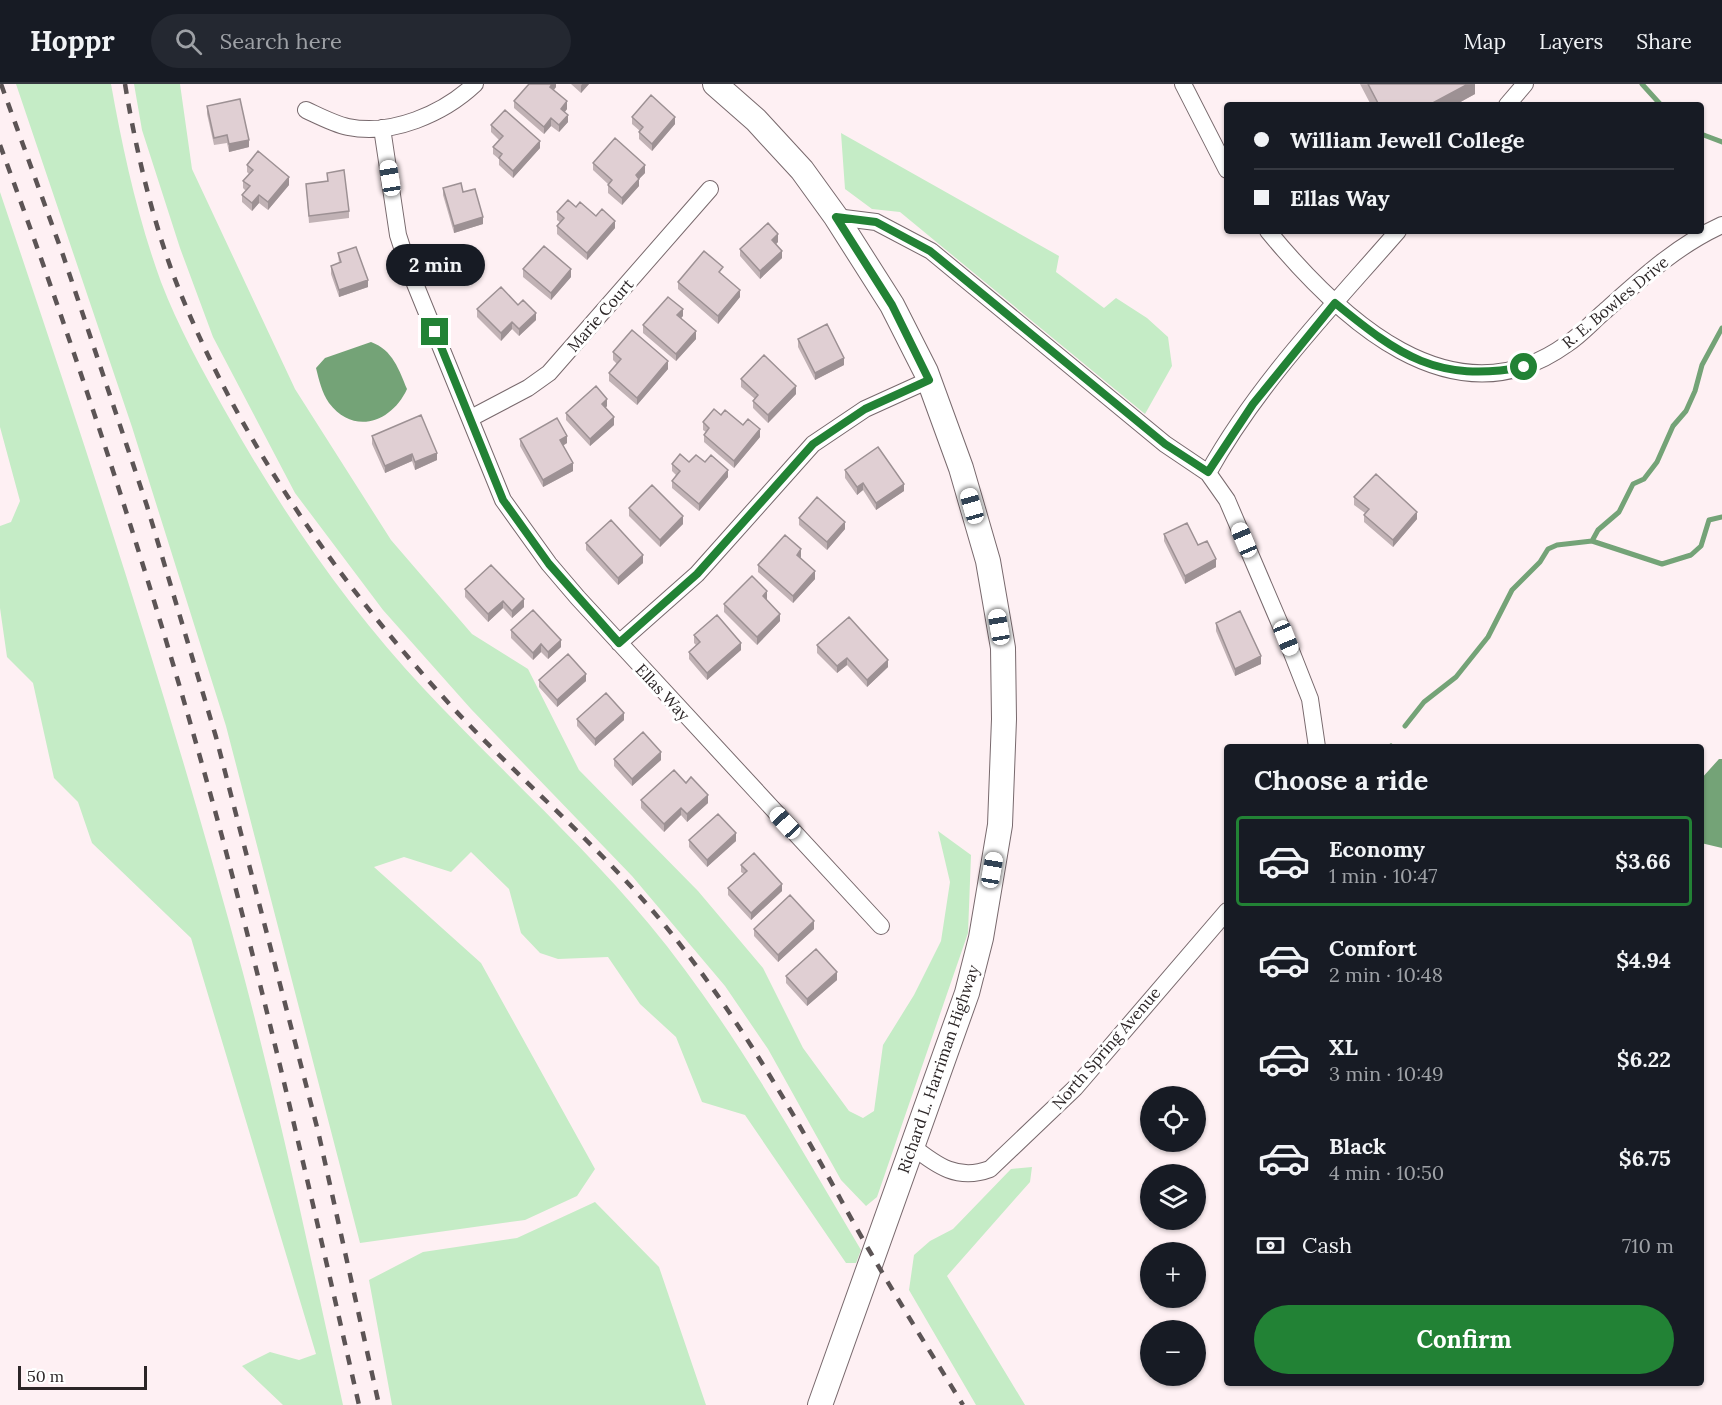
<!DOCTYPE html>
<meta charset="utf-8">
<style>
body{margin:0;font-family:Lora,serif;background:#242831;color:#f1f3f6;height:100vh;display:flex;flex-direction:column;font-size:22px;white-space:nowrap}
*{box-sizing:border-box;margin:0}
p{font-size:20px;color:#9ea1a6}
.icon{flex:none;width:33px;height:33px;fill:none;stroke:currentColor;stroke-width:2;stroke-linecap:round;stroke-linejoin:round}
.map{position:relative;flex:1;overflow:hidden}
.drawer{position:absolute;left:1224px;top:660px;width:480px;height:642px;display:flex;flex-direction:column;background:#171b24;border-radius:6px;box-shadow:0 2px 4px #0004}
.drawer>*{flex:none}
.banner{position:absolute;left:1224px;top:18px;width:480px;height:132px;border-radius:6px;box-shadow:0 2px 4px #0004;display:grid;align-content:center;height:132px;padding:0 30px;background:#171b24}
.controls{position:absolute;left:1140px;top:1002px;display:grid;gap:12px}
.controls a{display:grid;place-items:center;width:66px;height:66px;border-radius:50%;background:#171b24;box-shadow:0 2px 4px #0004;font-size:30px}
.scale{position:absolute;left:18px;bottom:15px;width:129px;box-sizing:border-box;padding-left:6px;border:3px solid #2b2526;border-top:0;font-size:16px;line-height:21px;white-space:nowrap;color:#2b2526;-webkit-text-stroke:4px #fff;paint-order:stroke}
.end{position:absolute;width:27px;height:27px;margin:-14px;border:8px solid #228235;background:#fff;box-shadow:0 0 0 3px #fff}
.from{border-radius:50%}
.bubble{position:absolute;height:42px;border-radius:21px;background:#171b24;box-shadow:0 2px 4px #0004;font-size:20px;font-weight:800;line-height:42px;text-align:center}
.car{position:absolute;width:18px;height:36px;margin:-18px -9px;border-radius:8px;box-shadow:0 0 4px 2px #0007;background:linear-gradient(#fff 24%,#345 0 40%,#fff 0 76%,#345 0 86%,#fff 0)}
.banner b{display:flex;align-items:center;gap:21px;height:57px;font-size:22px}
.banner b+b{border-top:2px solid #363941}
.banner i{width:15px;height:15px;background:#f1f3f6}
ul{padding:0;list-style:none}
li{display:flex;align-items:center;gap:18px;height:90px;margin:0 12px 9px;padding:0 18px;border:3px solid transparent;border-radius:6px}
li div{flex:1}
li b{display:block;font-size:22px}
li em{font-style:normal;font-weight:800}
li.selected{border-color:#228235}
li>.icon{width:54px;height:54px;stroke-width:1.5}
h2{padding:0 30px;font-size:27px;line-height:72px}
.pay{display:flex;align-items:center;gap:15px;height:66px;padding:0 30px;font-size:22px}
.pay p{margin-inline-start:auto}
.button{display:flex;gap:12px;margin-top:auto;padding:12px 30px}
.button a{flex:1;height:69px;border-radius:36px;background:#228235;color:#fff;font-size:24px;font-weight:800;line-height:69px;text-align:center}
header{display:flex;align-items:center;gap:36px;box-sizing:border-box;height:84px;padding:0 30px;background:#171b24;border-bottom:2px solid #363941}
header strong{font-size:28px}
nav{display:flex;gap:33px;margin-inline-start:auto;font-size:21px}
.search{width:420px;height:54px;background:#242831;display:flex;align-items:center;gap:15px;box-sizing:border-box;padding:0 21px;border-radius:33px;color:#9ea1a6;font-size:22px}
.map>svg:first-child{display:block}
</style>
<header>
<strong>Hoppr</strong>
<div class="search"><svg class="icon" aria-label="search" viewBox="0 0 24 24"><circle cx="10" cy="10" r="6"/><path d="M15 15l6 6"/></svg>Search here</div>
<nav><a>Map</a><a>Layers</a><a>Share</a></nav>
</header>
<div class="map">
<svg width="1722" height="1321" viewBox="0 0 1722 1321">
<rect width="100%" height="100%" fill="#fef0f3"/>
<path fill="#c5ecc6" d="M16,0H111C123,67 138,135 161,198C178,242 201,284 224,325C280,425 346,522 425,606C499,685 580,757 649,840C732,940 795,1055 861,1166L856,1179H846L745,1031L702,1018L676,953L640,920L608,873L558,875L540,869L521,849L509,805L471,768L451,788L404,773L374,783L481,879L595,1085L577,1112L525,1136L360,1159L226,642L132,343Z
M134,0H180L192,85L295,305L391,456L472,550L528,585L579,686L698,807L763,884L803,964L849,1027L863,1034L874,1027L883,961L914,911L941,857L950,798L938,747L971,771L968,849L877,1113L866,1122L841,1096L768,965L725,902L632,792L471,625L383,526L295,409L213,253L180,164L142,46Z
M841,49L1059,172L1056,188L1104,224L1116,214L1147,234L1168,253L1172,282L1145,330L900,128L872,125L845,105Z
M0,108C87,366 172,625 243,889C281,1032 311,1177 343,1321H283L242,1282L270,1268L299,1276L316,1270L191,854L92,759L78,718L54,694L33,599L7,573L0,524V442L11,438L20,417L0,343Z
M1032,1083L1030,1098L947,1192L1025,1321H976L909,1206L914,1171L930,1157L953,1145L1011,1085Z
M595,1118L659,1183L706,1321H392L369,1196L423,1168L517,1154Z"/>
<path fill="#74a377" d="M371,258C393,266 399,286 407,305C392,338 354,352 329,319C322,309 319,296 316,284L325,274Z
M1719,675H1722V764L1701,759V695Z"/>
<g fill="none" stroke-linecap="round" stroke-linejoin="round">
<path stroke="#74a377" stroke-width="5" d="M1642,0L1661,21
M1701,50L1722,58
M1592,457L1598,446L1619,428L1633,400L1644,395L1657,378L1673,342L1686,327L1695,307L1702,281L1722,244
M1405,642L1424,618L1456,593L1488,553L1512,506L1540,478L1548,465L1557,461L1592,457L1662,480L1691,471L1701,462L1709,436L1722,433
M1390,663L1391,662"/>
<defs>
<path id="street" d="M1183,0L1227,86
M1507,21L1525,0
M306,26C319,32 334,40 348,43C392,52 443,30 475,0
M382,44L398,151L409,185L503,416L549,480L578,514L881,842
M836,133L876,138L931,167L1165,360L1208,389L1227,416L1286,554L1310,615L1317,663
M1268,147C1338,232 1452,343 1567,260C1581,251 1592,238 1605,227C1642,194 1676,162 1722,141
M471,334L528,304L549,289L710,105
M1208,389C1258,299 1331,224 1398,147
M619,559L697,490L813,360L865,325L929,296
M912,1062C937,1082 958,1097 990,1085L1075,1004L1227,827"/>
<path id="secondary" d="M715,0L756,36L802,86L836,133L892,221L926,288L961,384L988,477L1003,564L1004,635L1000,741L981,854L967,909L820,1321"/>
</defs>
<use href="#street" stroke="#78696d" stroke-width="18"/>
<use href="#secondary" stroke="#78696d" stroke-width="26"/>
<use href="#street" stroke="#fff" stroke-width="16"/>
<use href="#secondary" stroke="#fff" stroke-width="24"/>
<path stroke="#5c5455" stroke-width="4.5" stroke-dasharray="10 10" stroke-linecap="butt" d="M1,0L63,171L147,422L216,653L318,1047L379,1321
M125,0C136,67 154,144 180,208C243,363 341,502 454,625C526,702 609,770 675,854C739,935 792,1026 841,1116C879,1186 921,1253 963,1321
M0,61C83,286 157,514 220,745C271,936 315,1128 359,1321"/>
</g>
<path fill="#c1b2b5" d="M556,0V3L554,6L567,25L565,28L568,38L559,48L551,42L544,50L514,24V17Z
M571,0H589L581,9Z
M1360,0H1475V10L1455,21H1371Z
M207,22L249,63L229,68L227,59L214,61L207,30Z
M632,33L675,40L652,67L639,55V48L640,47L632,40Z
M491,41L540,64L513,94L499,81V75L493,70V63L499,56L491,48Z
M593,79L645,89L639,95V102L622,121L608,109V100L593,86Z
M247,81L289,101L268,126L259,119L252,127L242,118V111L246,107L243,104V97L249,90L247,88Z
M327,89L349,127V134L309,139L306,100L327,97Z
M443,104L463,108L483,140L454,149L443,111Z
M576,123L596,132L615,144L587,176L557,150V142L561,139L557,136V128Z
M778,158L776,160L782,174L760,195L740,172V165Z
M338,169L368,203L339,213L331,190V182L339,179Z
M523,185L571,193L551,216L523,193Z
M723,191L740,213L718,240L678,205V198Z
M518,221L536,236L519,252L512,245L501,257L477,233V225Z
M683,232L681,234L696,255L676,277L643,249V241Z
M798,255L844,281L815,296L798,263Z
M613,268L668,285L637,321L609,297V289L617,280L613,276Z
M741,295L796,310L768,339L753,324V317L755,315L741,303Z
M607,322L606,324L614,341L590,362L566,336V329Z
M721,331L743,341L760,353L734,384L704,358V351L706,348L703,346V338Z
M372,352L437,376L415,386L412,377L385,389L372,360Z
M520,355L567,359L563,362L573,387L543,403L520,362Z
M689,378L728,393L699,427L672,404V397L676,391L672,387V380Z
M845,386L904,407L876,426L863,406L857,411L845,394Z
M1354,413L1417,435L1393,463L1364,438V431L1365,429L1354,421Z
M629,424L683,440L660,463L629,432Z
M799,434L845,445L827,466L799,441Z
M1164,450L1198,461L1216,483L1185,500L1164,457Z
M586,459L643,479L618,501L586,466Z
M801,473L800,474L815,495L793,519L758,488V481Z
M465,505L524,523L512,534L503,524L488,538L465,513Z
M767,515L766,516L780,537L757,561L724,528V520Z
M1216,539L1261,580L1235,592L1216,547Z
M511,546L561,563L548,575L541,568L533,576L511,554Z
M694,551L741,566L707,596L689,575V568L696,561L694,559Z
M817,561L888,583L867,603L847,581L837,589L817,569Z
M539,596L586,597L557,623L539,603Z
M577,635L624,636L595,662L577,642Z
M614,675L661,676L632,702L614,682Z
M686,699L708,719L687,738L681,731L664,748L641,724V716Z
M689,756L736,757L707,783L689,763Z
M741,781L782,807L751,836L728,811V804L744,790L741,788Z
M754,845H814L778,878L754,852Z
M786,892L837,896L807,922L786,899Z"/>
<path fill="#9d9194" d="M552,0H556V3L550,10V3Z
M582,0H589L581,9V2Z
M1468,0H1475V10L1455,21H1429Z
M567,17V25L561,32V25Z
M568,31V38L559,48V41Z
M675,33V40L652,67V60Z
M551,34V42L544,50V43Z
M249,56V63L229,68V60Z
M540,57V64L513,94V87Z
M645,81V89L639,95V102L622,121V114L636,91Z
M289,93V101L268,126V118Z
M259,111V119L252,127V119Z
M483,133V140L454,149V142Z
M615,137V144L587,176V169Z
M778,150V158L772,164V156Z
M782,167V174L760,195V187Z
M571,185V193L551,216V209Z
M368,196V203L339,213V206Z
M740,206V213L718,240V232Z
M683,225V232L677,238V231Z
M536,229V236L519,252V245Z
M512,238V245L501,257V249Z
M696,247V255L676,277V270Z
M844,274V281L815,296V289Z
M668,277V285L637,321V314Z
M796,302V310L768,339V331Z
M607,315V322L602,327V320Z
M614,333V341L590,362V355Z
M760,345V353L734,384V377Z
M567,352V359L560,363V356Z
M437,369V376L415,386V378Z
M412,370V377L385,389V382Z
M573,379V387L543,403V396Z
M728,386V393L699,427V420Z
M863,399V406L857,411V403Z
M904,400V407L876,426V419Z
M1417,428V435L1393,463V456Z
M683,432V440L660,463V456Z
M845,438V445L827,466V458Z
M801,465V473L797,478V471Z
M643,471V479L618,501V494Z
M1216,475V483L1185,500V492Z
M815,487V495L793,519V512Z
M767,507V515L763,519V512Z
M524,515V523L512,534V527Z
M503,517V524L488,538V530Z
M780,530V537L757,561V553Z
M561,556V563L548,575V568Z
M741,559V566L707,596V589Z
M541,560V568L533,576V569Z
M1261,572V580L1235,592V585Z
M847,574V581L837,589V582Z
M888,576V583L867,603V596Z
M586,590V597L557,623V616Z
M624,629V636L595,662V655Z
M661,668V676L632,702V695Z
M708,711V719L687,738V730Z
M681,724V731L664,748V740Z
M736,749V757L707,783V776Z
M782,800V807L751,836V829Z
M814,837V845L778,878V871Z
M837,888V896L807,922V915Z"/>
<path fill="#e0cfd3" stroke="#9d9194" stroke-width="1.5" d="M529,0H552L550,3L567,17L561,25L568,31L559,41L551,34L544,43L514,17Z
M1368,0H1468L1429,21H1379Z
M651,11L675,33L652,60L639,48L643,43L632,33Z
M240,15L249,56L229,60L227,51L214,54L207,22Z
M505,26L540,57L513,87L499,74L502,70L493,63L503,52L491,41Z
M615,54L645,81L636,91L639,95L622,114L608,101L612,96L593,79Z
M258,67L289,93L268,118L259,111L252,119L242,111L250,102L243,97L253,86L247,81Z
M344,86L349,127L309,132L306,100L328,97L327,89Z
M461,99L463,108L475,105L483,133L454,142L443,104Z
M568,116L576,123L580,118L596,132L602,125L615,137L587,169L557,142L564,134L557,128Z
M768,139L778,150L772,156L782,167L760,187L740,165Z
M544,162L571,185L551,209L523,185Z
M356,163L368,196L339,206L331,182L341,178L338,169Z
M704,167L723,183L719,188L740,206L718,232L678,198Z
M501,203L518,221L523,216L536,229L519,245L512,238L501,249L477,225Z
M668,213L683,225L677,231L696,247L676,270L643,241Z
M827,240L844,274L815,289L798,255Z
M632,246L668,277L637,314L609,289L621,275L613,268Z
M764,271L796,302L768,331L753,317L758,311L741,295Z
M596,302L607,315L602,320L614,333L590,355L566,329Z
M714,325L721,331L725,326L743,341L748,335L760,345L734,377L704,351L709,344L703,338Z
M421,331L437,369L415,378L412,370L385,382L372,352Z
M557,334L567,352L560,356L573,379L543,396L520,355Z
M878,363L904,400L876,419L863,399L857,403L845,386Z
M680,370L689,378L696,371L705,378L711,371L728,386L699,420L672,397L680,387L672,380Z
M1376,390L1417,428L1393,456L1364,431L1369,425L1354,413Z
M652,401L683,432L660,456L629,424Z
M817,413L845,438L827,458L799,434Z
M611,436L643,471L618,494L586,459Z
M1187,439L1198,461L1207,457L1216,475L1185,492L1164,450Z
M785,451L801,465L797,471L815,487L793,512L758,481Z
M491,481L524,515L512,527L503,517L488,530L465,505Z
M752,492L767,507L763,512L780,530L757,553L724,520Z
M533,526L561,556L548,568L541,560L533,569L511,546Z
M1240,527L1261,572L1235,585L1216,539Z
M717,531L741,559L707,589L689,568L700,558L694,551Z
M849,533L888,576L867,596L847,574L837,582L817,561Z
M568,570L586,590L557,616L539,596Z
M606,609L624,629L595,655L577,635Z
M643,648L661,668L632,695L614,675Z
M674,686L686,699L691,693L708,711L687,730L681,724L664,740L641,716Z
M718,730L736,749L707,776L689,756Z
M754,769L782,800L751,829L728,804L747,787L741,781Z
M790,811L814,837L778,871L754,845Z
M816,865L837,888L807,915L786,892Z"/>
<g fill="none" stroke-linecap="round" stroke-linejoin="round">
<path stroke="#228235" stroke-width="8" d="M435,248L503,416L549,480L619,559L697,490L813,360L865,325L929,296L892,221L836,133L876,138L930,167L1165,360L1208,388L1253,320L1335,219C1400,272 1437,299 1524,283"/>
</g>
<g text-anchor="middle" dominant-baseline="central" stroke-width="6" stroke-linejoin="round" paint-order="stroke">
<g font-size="16" fill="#2b2526" stroke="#fff">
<text transform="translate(1615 218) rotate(-40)">R. E. Bowles Drive</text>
<text transform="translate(600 231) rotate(-49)">Marie Court</text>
<text transform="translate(663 608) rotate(47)">Ellas Way</text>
<text transform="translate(1106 964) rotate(-49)">North Spring Avenue</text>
<text transform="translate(938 985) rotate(-71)">Richard L. Harriman Highway</text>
</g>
</g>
</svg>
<div class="controls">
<a><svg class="icon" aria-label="locate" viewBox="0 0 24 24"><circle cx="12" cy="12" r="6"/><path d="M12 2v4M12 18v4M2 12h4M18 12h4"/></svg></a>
<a><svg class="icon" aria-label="layers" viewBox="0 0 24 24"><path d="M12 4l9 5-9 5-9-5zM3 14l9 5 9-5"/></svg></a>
<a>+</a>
<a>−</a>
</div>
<div class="scale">50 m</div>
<i class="end from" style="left:1524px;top:283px"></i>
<i class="end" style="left:435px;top:248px"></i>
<div class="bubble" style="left:386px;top:160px;width:99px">2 min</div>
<i class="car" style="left:390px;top:94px;rotate:351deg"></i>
<i class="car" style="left:972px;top:422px;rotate:344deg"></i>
<i class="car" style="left:1244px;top:456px;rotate:337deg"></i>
<i class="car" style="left:999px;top:543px;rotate:350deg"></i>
<i class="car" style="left:1286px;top:554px;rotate:158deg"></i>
<i class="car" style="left:785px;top:739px;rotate:317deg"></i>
<i class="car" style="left:992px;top:786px;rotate:10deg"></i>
<div class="banner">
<b><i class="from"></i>William Jewell College</b>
<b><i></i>Ellas Way</b>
</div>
<section class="drawer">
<h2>Choose a ride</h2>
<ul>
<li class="selected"><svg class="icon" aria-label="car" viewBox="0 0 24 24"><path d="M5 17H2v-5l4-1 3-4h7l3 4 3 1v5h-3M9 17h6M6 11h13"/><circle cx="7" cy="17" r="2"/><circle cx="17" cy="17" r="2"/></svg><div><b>Economy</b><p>1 min · 10:47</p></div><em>$3.66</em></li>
<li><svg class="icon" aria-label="car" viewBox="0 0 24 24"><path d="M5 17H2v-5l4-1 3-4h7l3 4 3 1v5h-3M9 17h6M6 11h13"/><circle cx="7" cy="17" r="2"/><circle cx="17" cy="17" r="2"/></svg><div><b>Comfort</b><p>2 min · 10:48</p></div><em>$4.94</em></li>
<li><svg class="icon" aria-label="car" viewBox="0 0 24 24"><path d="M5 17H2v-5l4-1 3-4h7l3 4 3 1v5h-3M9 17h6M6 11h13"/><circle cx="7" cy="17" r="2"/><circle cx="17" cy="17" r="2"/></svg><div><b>XL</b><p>3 min · 10:49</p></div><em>$6.22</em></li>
<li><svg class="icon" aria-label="car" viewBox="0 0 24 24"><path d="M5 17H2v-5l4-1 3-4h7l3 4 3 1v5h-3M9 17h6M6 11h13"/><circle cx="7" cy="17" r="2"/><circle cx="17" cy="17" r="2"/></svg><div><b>Black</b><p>4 min · 10:50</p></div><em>$6.75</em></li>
</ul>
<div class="pay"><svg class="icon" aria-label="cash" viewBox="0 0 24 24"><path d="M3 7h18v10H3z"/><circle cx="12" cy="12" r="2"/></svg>Cash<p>710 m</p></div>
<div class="button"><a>Confirm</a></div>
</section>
</div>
